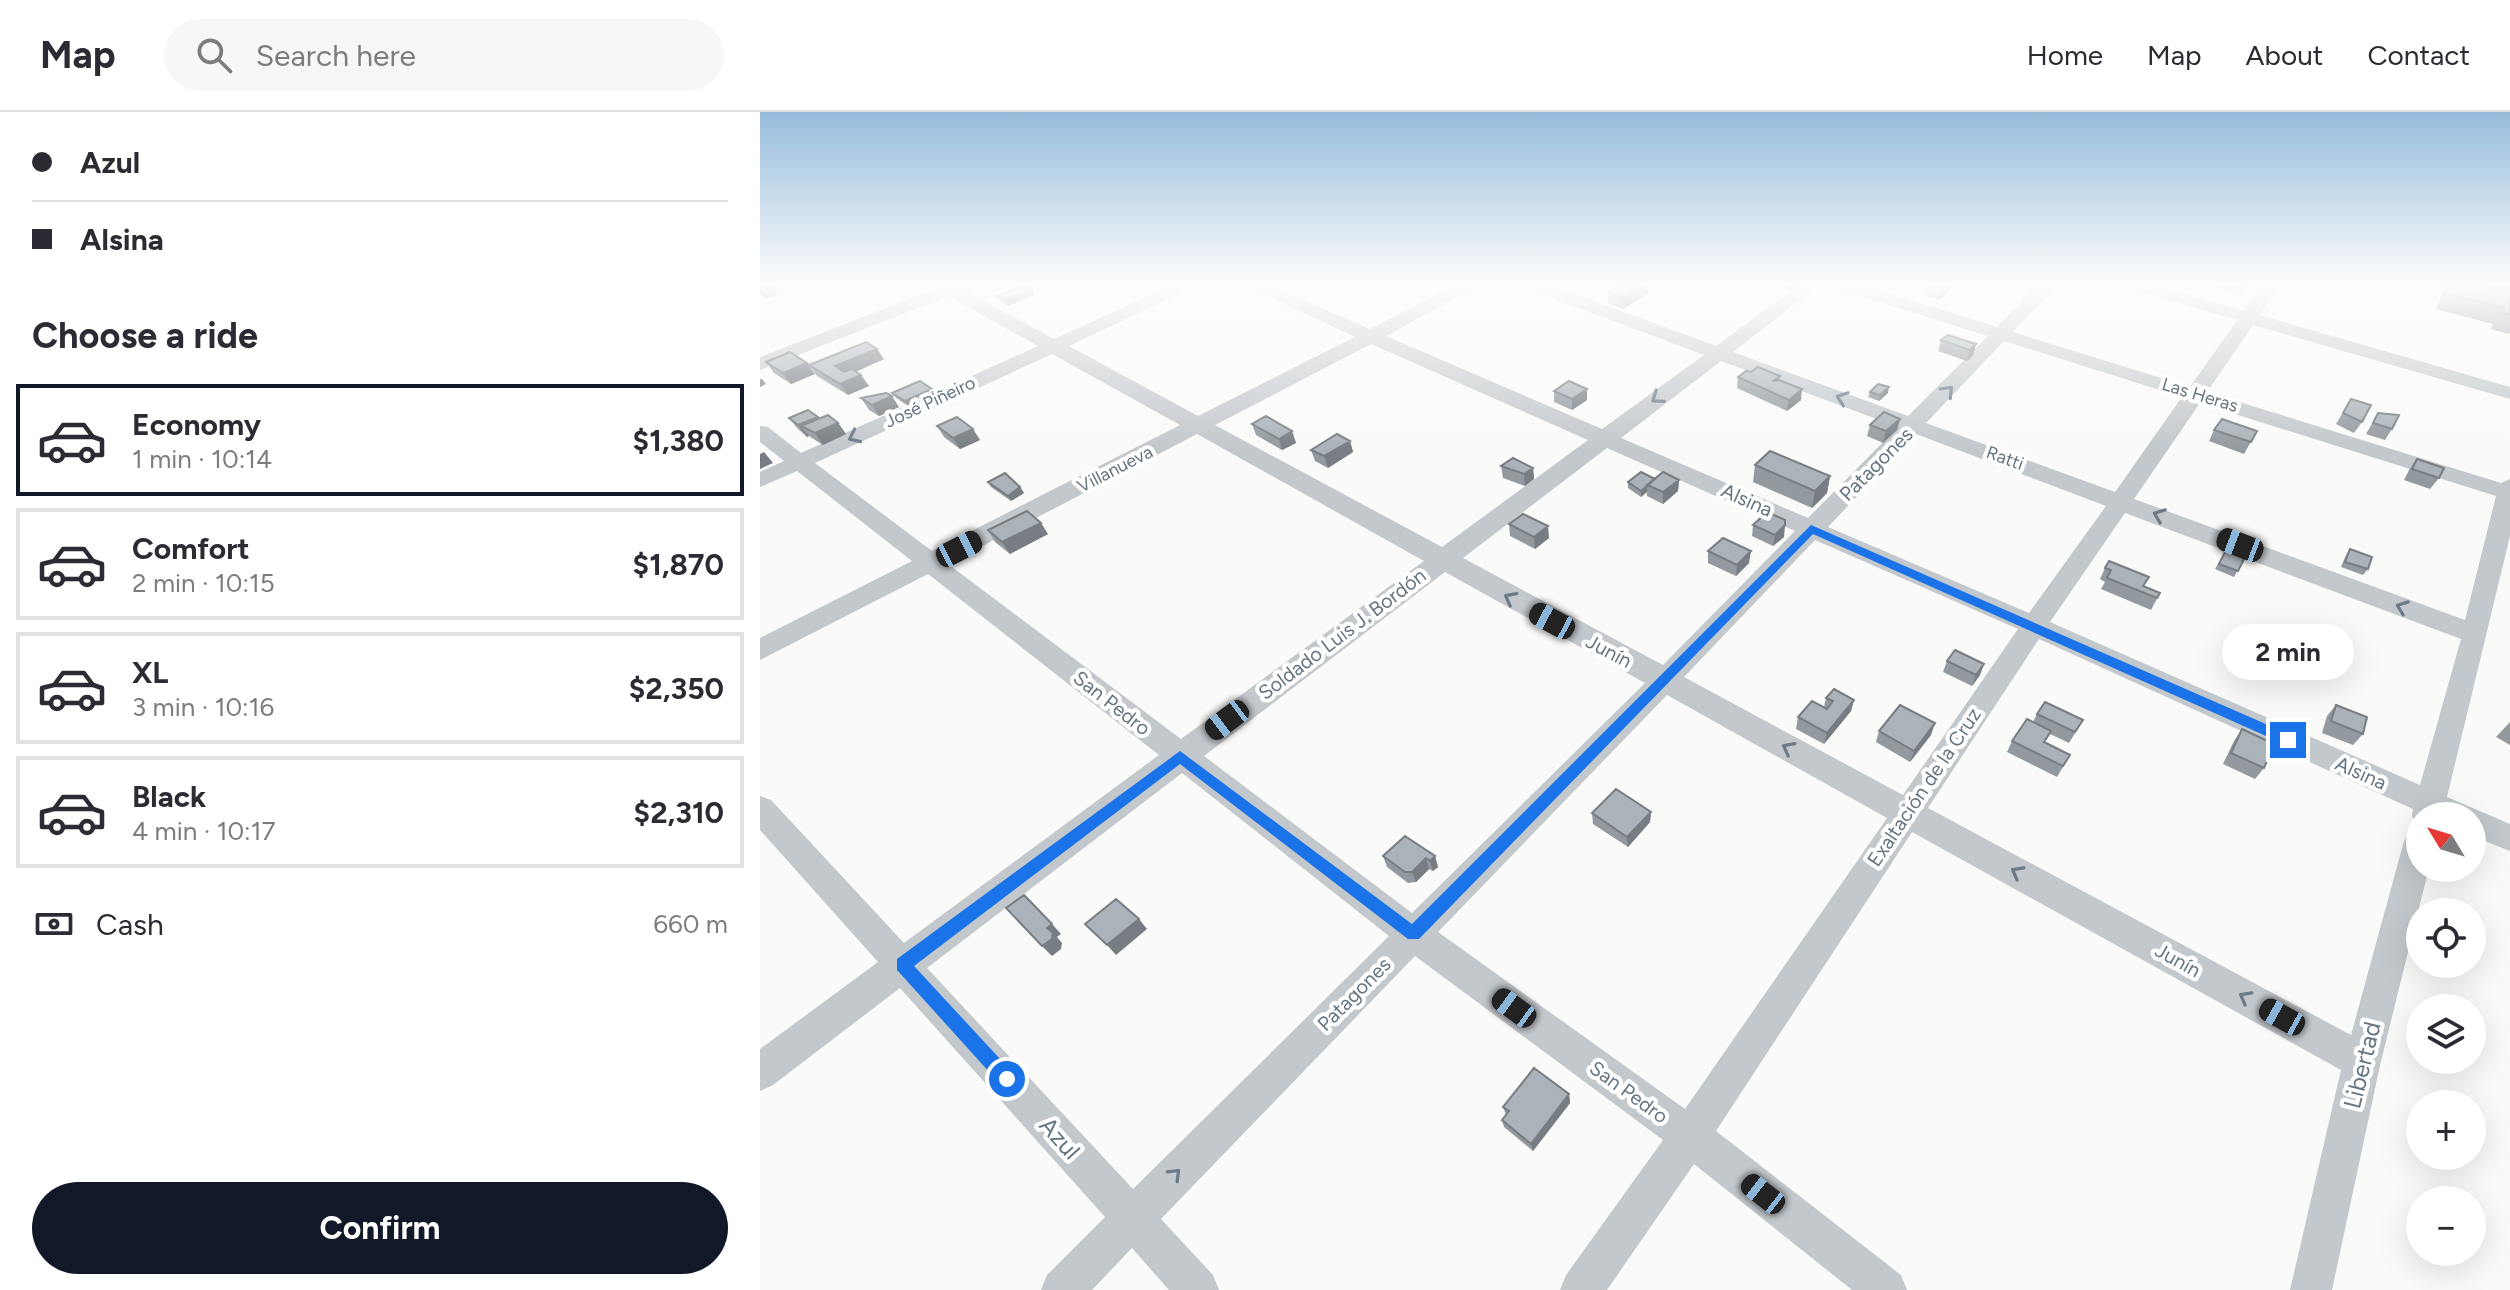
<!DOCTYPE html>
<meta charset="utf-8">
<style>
body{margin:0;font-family:Figtree,sans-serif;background:#f7f7f7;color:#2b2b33;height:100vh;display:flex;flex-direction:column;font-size:30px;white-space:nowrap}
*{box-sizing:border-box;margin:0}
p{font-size:26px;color:#7c7c81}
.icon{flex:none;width:44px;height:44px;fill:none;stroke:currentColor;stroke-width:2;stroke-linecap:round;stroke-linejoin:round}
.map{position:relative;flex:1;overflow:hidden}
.details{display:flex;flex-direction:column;background:#fff;width:760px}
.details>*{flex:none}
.top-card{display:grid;align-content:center;height:176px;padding:0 32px;background:#fff}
.needle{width:52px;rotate:308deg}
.buttons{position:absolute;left:1646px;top:690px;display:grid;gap:16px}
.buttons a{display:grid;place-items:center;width:80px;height:80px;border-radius:50%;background:#fff;box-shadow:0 8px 32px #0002;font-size:40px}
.end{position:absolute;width:36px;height:36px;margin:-18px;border:10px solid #1a73e8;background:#fff;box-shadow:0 0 0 4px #fff}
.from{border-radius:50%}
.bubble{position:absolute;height:56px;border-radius:28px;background:#fff;box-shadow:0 8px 32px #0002;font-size:26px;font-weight:700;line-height:56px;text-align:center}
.car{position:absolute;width:24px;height:48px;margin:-24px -12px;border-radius:10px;box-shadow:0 0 6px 2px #0007;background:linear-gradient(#222 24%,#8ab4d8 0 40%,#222 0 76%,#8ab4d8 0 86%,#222 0)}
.top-card b{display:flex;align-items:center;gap:28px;height:76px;font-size:30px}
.top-card b+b{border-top:2px solid #e1e1e2}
.top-card i{width:20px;height:20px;background:#2b2b33}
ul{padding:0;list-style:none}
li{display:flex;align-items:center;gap:24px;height:112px;margin:0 16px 12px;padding:0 16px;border:4px solid #e1e1e2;border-radius:0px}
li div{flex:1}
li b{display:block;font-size:30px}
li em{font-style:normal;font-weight:700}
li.selected{border-color:#111827}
li>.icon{width:72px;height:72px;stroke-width:1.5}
h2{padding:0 32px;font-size:36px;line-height:96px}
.pay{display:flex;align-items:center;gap:20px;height:88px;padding:0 32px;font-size:30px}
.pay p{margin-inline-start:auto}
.cta{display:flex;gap:16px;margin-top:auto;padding:16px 32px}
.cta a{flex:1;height:92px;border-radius:48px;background:#111827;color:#fff;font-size:32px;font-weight:700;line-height:92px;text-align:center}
header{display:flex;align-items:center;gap:48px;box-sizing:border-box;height:112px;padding:0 40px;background:#fff;border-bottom:2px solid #e1e1e2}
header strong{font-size:38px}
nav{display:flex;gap:44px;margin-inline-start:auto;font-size:28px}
.search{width:560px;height:72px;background:#f7f7f7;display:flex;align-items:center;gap:20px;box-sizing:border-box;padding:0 28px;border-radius:44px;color:#7c7c81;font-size:30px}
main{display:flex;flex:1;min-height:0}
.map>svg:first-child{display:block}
</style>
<header>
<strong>Map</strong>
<div class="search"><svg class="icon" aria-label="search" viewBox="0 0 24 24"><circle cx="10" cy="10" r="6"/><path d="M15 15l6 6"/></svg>Search here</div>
<nav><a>Home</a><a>Map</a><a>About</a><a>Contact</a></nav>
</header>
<main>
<section class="details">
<div class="top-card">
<b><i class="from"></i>Azul</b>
<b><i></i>Alsina</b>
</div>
<h2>Choose a ride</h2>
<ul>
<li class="selected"><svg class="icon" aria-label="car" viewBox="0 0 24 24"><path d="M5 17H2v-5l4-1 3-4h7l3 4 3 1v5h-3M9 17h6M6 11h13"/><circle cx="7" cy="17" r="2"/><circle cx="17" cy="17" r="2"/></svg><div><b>Economy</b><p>1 min · 10:14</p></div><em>$1,380</em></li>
<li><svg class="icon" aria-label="car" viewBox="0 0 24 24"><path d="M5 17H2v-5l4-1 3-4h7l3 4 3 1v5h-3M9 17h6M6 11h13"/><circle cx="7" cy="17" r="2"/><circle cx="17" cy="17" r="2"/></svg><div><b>Comfort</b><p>2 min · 10:15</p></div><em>$1,870</em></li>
<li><svg class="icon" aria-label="car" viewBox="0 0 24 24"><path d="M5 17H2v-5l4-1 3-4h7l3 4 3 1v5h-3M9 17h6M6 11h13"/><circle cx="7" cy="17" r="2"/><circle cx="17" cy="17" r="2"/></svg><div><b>XL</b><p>3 min · 10:16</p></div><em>$2,350</em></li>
<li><svg class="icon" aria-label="car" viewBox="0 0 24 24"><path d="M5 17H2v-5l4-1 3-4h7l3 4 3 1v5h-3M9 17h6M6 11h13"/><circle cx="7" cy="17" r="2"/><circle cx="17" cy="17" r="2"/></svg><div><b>Black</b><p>4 min · 10:17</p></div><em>$2,310</em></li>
</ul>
<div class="pay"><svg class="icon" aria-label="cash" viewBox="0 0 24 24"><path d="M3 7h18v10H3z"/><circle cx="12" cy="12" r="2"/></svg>Cash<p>660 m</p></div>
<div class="cta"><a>Confirm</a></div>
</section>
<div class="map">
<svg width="1750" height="1178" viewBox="0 0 1750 1178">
<rect width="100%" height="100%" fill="#fafaf8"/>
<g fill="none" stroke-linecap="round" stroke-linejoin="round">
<path fill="#c3c8cc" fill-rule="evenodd" d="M172,173H210L204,178L294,227L413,173H437L309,234L438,304L595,225L484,173H508L610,217L696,173H719L626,224L842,317L944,243L768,177L765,173H791L956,234L1039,173H1059L973,240L1148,304L1228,224L1077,177L1074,173H1102L1237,215L1278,173H1297L1253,220L1430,275L1477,208L1369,177L1366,173H1395L1484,199L1502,173H1520L1499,203L1750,275V287L1493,213L1447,280L1741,371L1750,367V424L1687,685L1750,712V739L1712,724V704H1660V714L1656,713L1652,704L1653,697L1279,527L1168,696L1591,923L1644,729L1649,720L1660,716V756H1669L1621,949L1572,1178H1530L1581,958L1152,720L956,1019L1141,1163L1147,1178H1092L934,1052L847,1178H800L806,1163L903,1028L655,844L401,1107L453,1163L459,1178H409L372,1136L332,1178H281L287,1163L345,1105L140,876L13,973L0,979V937L118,850L0,718V684L11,688L144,831L399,643L168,462L0,548V526L152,449L37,359L0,375V360L24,349L0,330V314L8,315L41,341L278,234L188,184L0,258V245L175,177ZM1244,229L1422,285L1355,380L1166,311ZM611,232L828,328L682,435L455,313ZM292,242L420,313L172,439L55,351ZM961,249L1138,315L1048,406L861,326ZM1440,291L1736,384L1705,508L1374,387ZM437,322L664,449L421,627L188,452ZM1156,322L1346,394L1269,501L1068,415ZM847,336L1035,419L903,553L703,446ZM1365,401L1701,527L1660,673L1290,510ZM1055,428L1258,517L1143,683L924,565ZM685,460L885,571L652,801L444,644ZM907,583L1127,706L925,997L678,820ZM422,661L629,824L373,1077L167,856Z
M1670,173H1701L1750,186V196L1673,177Z"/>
</g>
<path fill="#929a9f" d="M860,173H889V181L863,197L848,191V180Z
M1020,173H1038L1032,178Z
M1165,173H1194L1193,175L1179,188L1163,183Z
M1459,173H1487L1481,183L1457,177Z
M1688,173H1750V220L1749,222L1731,217L1733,212L1676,197L1683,180Z
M272,178L274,183L248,194L240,189L237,184Z
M1181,228L1216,232L1213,243L1207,249L1178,239Z
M124,247L96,260L109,274L88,283L57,264L49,253Z
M6,250L55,262L31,272L14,261Z
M1020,264L1019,268L1041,288L1027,299L977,276L978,265Z
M172,277L176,282L148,294L136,286L132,281Z
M827,277V288L812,298L794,290V279Z
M1110,280L1128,281L1119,289L1108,285Z
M101,286L139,295L119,304L109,298Z
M1591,287L1602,310L1594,321L1576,312Z
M1618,301L1632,317L1625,328L1606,322Z
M58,305L59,307L78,311L86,322L63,333L49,324L47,325L38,317L29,306Z
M1140,307L1137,318L1123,331L1107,324L1110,313Z
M492,312L532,319L536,331L522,338L496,323Z
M177,314L220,328L200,337L184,325Z
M1454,318L1497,319L1484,342L1449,329Z
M590,329L593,340L568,356L555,349L551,338Z
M1657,347L1679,366L1670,377L1644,368L1649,358Z
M995,353L1070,364L1067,381L1052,396L993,370Z
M741,354L773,356L774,367L765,374L743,366Z
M895,367L919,368L918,379L903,392L887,384V380L881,385L868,376V370Z
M228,370L260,375L264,381L251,389L231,375Z
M749,412L789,426L775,437L750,424Z
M993,413L1024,425L1013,434L992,424Z
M228,418L288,422L250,442L235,430Z
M1590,437L1608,457L1603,463L1581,455L1586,443Z
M1466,438L1485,445L1474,465L1455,457Z
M948,439L989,451L976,464L948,451Z
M1345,456L1400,481L1391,498L1341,477L1345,470L1340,467Z
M1187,549L1220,563L1212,574L1183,560Z
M1066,586L1094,588L1091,599L1064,632L1036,617L1038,605L1064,595Z
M1576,593L1603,622L1593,633L1562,621L1567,604Z
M1277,602L1323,608L1309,631L1290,622L1285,630L1310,643L1297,665L1247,640L1252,629L1273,610Z
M1750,610V633L1736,625Z
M1482,617L1504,656L1495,667L1463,652L1474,629Z
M1119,619L1171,623L1150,650L1116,630Z
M891,700L890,710L868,735L833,712L832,701Z
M623,744H675L678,755L673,759L669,757L656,770L648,771L627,755Z
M809,982L810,991L773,1039L744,1015L742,1008L746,1003L743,995Z"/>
<path fill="#777d82" d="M7,173H12L19,182L5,187L0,181V176Z
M885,173H889V181L863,197V186Z
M1186,173H1194L1193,175L1179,188L1182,177Z
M272,178L274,183L248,194L245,188Z
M1216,232L1213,243L1207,249L1210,238Z
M117,237L124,247L82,265L75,254Z
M47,251L55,262L31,272L23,261Z
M101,263L109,274L88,283L80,272Z
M0,267H2L6,272L0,275Z
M1129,275L1128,281L1119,289L1120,283Z
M172,277L176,282L148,294L145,289Z
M827,277V288L812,298V287Z
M1042,277L1041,288L1027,299L1029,288Z
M132,284L139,295L119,304L112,293Z
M58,305L66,317L78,311L86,322L63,333L55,321L41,314L49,324L47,325L38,313Z
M1140,307L1137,318L1123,331L1126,319Z
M213,317L220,328L200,337L193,326Z
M532,319L536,331L522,338L519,327Z
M590,329L593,340L568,356L564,344Z
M4,340L13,351L0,357V342Z
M773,356L774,367L765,374L764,362Z
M1070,364L1067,381L1052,396L1055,379Z
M919,368L918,379L903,392V380Z
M887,374V380L881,385V379Z
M260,375L264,381L251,389L248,384Z
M281,411L288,422L250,442L242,430Z
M1025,413L1024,425L1013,434L1015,423Z
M788,414L789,426L775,437L774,425Z
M991,439L989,451L976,464L977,453Z
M1224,552L1220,563L1212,574L1216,563Z
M1094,588L1091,599L1064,632L1067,621Z
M1175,611L1171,623L1150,650L1154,639Z
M891,700L890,710L868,735L867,725Z
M675,744L678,755L673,759L670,749Z
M666,746L669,757L656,770L652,760Z
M379,807L387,817L356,843L347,833Z
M292,812L301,822L297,825L302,831L301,837L292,844L282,834L287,816Z
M809,982L810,991L773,1039L771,1032Z"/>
<path fill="#aab3b9" stroke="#777d82" stroke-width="2" d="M264,173L272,178L245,188L237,184Z
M860,173H885L863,186L848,180Z
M1169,173H1186L1182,177Z
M1690,173H1728L1750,179V203L1743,201L1744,196L1686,181Z
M1188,223L1216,232L1210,238L1181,228Z
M106,230L117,237L75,254L84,260L92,257L101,263L80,272L49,253Z
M30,240L47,251L23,261L6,250Z
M998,255L1020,264L1013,269L1019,268L1042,277L1029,288L978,265L986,259L991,260Z
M160,269L172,277L145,289L132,281Z
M809,269L827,277L812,287L794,279Z
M1118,272L1129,275L1120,283L1110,280Z
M126,281L132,284L112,293L101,286Z
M1591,287L1611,293L1602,310L1583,301Z
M48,298L58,305L38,313L29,306Z
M1124,300L1140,307L1126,319L1110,313Z
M1618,301L1639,303L1632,317L1613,311Z
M68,303L78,311L55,321L41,314Z
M506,304L532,319L519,327L492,312Z
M197,305L213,317L193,326L177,314Z
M1462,307L1497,319L1491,330L1454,318Z
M577,322L590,329L564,344L551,338Z
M1010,339L1070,364L1055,379L995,353Z
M753,346L773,356L764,362L741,354Z
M1657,347L1684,356L1679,366L1652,357Z
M881,360L895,367L881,379L868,370Z
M903,360L919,368L903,380L887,373Z
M245,361L260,375L248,384L228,370Z
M267,399L281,411L242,430L228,418Z
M1007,400L1025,408V413L1015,423L993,413Z
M763,402L788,414L774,425L749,412Z
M963,426L991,439L977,453L948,439Z
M1590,437L1612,445L1608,457L1585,450Z
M1466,438L1485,445L1478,459L1459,452Z
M1349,449L1389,465L1383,474L1400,481L1397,486L1347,466L1351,458L1345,456Z
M1195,538L1224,552L1216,563L1187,549Z
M1074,577L1094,588L1067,621L1038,605L1052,589L1067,597L1073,589L1066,586Z
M1285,590L1323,608L1315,620L1277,602Z
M1140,593L1175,611L1154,639L1119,619Z
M1576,593L1607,605L1603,622L1571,609Z
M1267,607L1291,619L1284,630L1310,643L1303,654L1252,629Z
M1482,617L1514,632L1504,656L1471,641Z
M856,677L891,700L867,725L832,701Z
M645,724L675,744L670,749L666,746L652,760H645L623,744Z
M264,783L292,812L287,816L293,821L292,827L282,834L246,796Z
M356,787L379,807L347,833L325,812Z
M774,956L809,982L771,1032L742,1008L749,999L743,995Z"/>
<defs><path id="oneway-chevron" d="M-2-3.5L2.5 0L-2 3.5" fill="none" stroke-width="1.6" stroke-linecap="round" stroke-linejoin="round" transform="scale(2)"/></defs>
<g stroke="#6a7a87">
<use href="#oneway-chevron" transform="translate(1188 279) rotate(-46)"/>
<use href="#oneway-chevron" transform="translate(897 286) rotate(144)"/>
<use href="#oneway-chevron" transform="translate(1082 286) rotate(-160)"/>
<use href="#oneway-chevron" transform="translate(94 325) rotate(155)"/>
<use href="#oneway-chevron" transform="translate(1399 403) rotate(-159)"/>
<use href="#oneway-chevron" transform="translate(750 486) rotate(-152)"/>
<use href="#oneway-chevron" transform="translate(1642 495) rotate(-159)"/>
<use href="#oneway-chevron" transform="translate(1028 636) rotate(-152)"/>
<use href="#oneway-chevron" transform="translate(1257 760) rotate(-151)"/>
<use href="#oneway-chevron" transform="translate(1485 885) rotate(-151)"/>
<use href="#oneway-chevron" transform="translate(415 1062) rotate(-45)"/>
</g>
<linearGradient id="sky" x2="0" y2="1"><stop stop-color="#96bcdc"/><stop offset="0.51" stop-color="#fdfdfc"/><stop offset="1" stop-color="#fdfdfc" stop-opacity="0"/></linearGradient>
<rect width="1750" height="338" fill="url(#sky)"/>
<path fill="#1a73e8" d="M1051,413L1533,624L1535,628L1533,632H1524L1053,422L659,827H648L420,652L154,854L253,961L256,967L253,973L247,976L241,973L137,858V847L420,639L652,812Z"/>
<g text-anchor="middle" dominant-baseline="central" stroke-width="8" stroke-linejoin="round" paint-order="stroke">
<g font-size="18" fill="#657683" stroke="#fff">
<text transform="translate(1440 283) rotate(17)">Las Heras</text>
<text transform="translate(170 290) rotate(-25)">José Piñeiro</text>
<text transform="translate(1245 346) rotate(20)">Ratti</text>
<text transform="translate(355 357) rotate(-27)">Villanueva</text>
</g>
<g font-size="20" fill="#657683" stroke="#fff">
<text transform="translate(1116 352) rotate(-45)">Patagones</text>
<text transform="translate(987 388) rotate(24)">Alsina</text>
<text transform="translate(582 522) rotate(-37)">Soldado Luis J. Bordón</text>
<text transform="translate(849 539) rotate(28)">Junín</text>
<text transform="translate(352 591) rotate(38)">San Pedro</text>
<text transform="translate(1601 661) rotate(24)">Alsina</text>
<text transform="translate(1164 675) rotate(-56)">Exaltación de la Cruz</text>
<text transform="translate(1418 848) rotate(29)">Junín</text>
<text transform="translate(594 882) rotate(-45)">Patagones</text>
<text transform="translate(869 980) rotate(36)">San Pedro</text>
</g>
<g font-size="24" fill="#657683" stroke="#fff">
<text transform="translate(1602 953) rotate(-76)">Libertad</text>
<text transform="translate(300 1026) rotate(48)">Azul</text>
</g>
</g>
</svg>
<div class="buttons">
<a><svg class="needle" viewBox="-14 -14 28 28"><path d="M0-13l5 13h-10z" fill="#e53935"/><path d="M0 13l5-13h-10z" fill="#7c7c81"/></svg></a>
<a><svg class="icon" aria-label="locate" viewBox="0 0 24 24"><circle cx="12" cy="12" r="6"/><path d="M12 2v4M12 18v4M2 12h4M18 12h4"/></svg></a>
<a><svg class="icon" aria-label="layers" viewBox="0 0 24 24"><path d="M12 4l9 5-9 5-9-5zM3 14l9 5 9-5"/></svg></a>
<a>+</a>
<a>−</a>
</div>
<i class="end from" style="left:247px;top:967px"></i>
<i class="end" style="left:1528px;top:628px"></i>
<div class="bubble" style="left:1462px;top:512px;width:132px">2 min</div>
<i class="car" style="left:1480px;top:433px;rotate:291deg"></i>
<i class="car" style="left:199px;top:437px;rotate:63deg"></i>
<i class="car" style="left:792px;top:509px;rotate:298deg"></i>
<i class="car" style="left:467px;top:608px;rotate:233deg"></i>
<i class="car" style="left:754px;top:896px;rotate:306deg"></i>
<i class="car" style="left:1522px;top:905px;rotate:299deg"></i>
<i class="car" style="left:1003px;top:1082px;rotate:308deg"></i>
</div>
</main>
